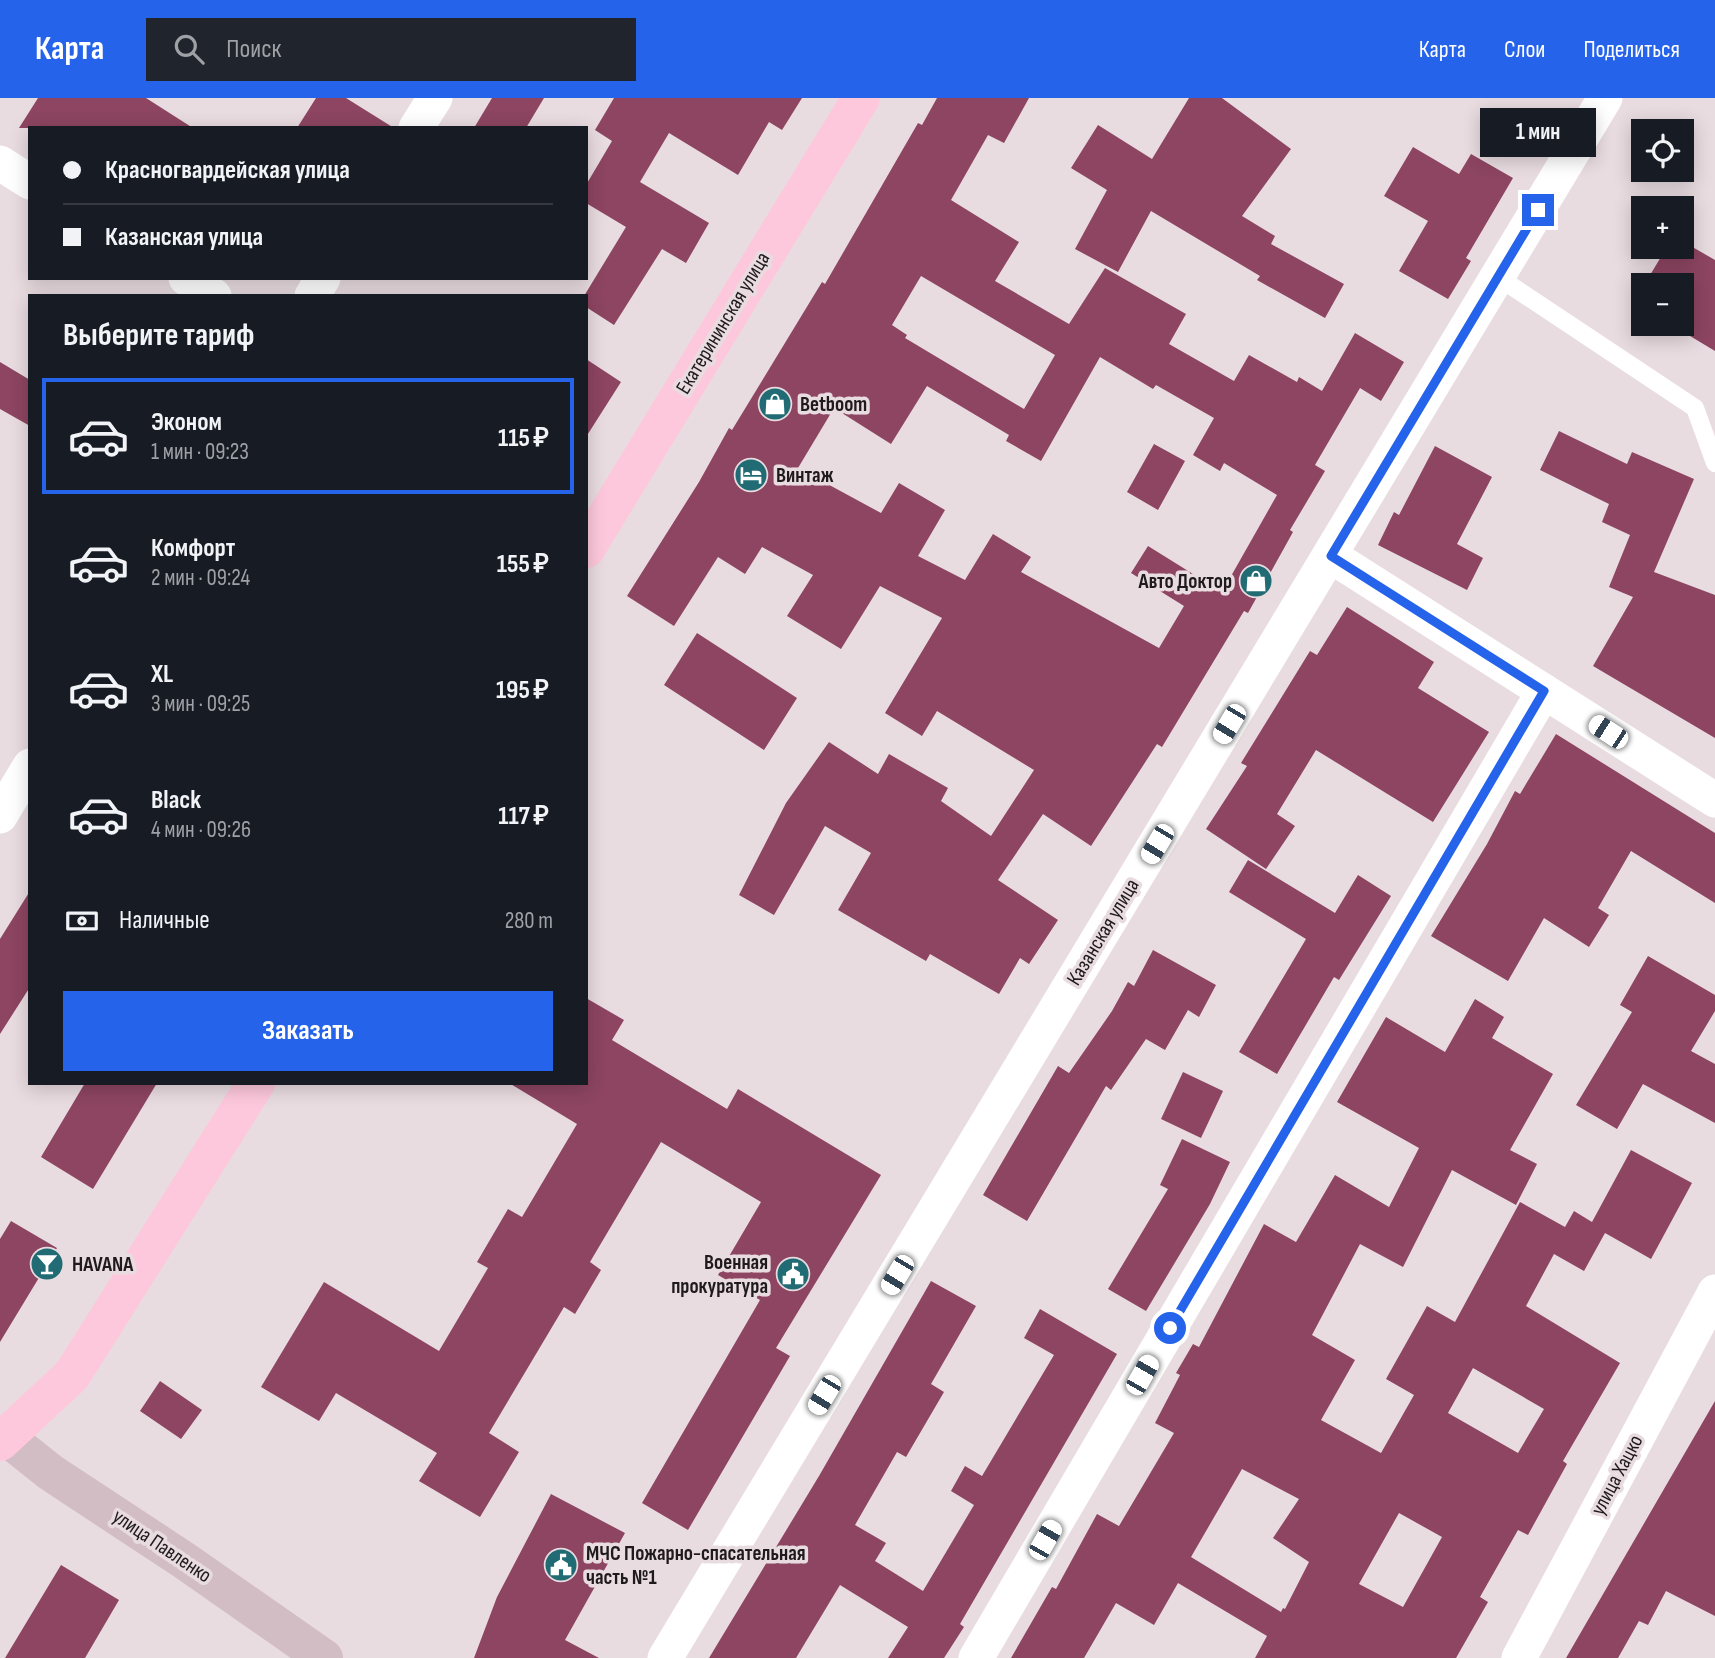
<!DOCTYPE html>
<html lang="ru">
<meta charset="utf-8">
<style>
body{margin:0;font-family:"Sofia Sans Condensed",sans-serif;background:#20242c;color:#f1f3f6;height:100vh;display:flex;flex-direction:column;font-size:26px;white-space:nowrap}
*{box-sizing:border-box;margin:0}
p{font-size:23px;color:#9ea1a6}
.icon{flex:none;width:38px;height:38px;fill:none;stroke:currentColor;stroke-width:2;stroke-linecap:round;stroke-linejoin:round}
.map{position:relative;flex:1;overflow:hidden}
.drawer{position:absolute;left:28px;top:196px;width:560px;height:791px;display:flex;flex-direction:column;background:#171b24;border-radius:0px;box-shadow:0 4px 18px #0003}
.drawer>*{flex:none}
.hud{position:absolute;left:28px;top:28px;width:560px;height:154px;border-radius:0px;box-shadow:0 4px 18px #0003;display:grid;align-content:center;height:154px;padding:0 35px;background:#171b24}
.controls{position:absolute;left:1631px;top:21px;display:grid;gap:14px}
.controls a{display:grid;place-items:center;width:63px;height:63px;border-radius:0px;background:#171b24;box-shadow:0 4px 18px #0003;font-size:35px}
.end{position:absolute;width:32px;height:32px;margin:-16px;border:9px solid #2563eb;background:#fff;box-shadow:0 0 0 4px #fff}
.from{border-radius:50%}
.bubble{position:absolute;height:49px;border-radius:0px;background:#171b24;box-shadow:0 4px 18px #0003;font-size:23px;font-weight:700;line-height:49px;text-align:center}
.car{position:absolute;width:21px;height:42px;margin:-21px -10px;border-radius:9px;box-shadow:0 0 5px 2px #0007;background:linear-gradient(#fff 24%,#345 0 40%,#fff 0 76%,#345 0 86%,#fff 0)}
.hud b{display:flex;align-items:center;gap:24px;height:66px;font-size:26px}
.hud b+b{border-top:2px solid #363941}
.hud i{width:18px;height:18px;background:#f1f3f6}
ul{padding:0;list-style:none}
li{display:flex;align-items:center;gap:21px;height:116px;margin:0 14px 10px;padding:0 21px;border:4px solid transparent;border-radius:0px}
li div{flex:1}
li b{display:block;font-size:26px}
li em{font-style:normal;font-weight:700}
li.selected{border-color:#2563eb}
li>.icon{width:63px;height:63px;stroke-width:1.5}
h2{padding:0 35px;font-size:32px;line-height:84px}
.pay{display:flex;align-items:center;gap:18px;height:77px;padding:0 35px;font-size:26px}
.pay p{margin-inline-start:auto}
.action{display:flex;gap:14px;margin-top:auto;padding:14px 35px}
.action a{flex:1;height:80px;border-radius:0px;background:#2563eb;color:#fff;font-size:28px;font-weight:700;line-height:80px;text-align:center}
header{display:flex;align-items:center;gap:42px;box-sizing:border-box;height:98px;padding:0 35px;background:#2563eb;color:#fff}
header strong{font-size:33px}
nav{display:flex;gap:38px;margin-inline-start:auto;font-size:24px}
.search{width:490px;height:63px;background:#20242c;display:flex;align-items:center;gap:18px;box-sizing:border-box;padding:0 24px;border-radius:0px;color:#9ea1a6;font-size:26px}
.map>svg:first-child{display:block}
</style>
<header>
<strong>Карта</strong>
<div class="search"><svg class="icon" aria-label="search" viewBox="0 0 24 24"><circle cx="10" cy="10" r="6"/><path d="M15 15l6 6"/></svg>Поиск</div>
<nav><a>Карта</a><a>Слои</a><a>Поделиться</a></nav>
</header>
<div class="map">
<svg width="1715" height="1560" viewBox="0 0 1715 1560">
<rect width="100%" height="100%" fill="#e9dce0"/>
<path fill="#8d4561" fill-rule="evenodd" d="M38,0H146L193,30H19Z
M316,0H346L394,30H297Z
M492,0H544L526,30H474Z
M614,0H802L782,32L769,24L738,77L669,35L640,84L709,125L686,165L662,151L614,227L586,209V198H584L626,129L586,105V87L612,43L595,32Z
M937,0H1029L1004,45L988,37L951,102L1019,144L995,183L1069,226L1105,170L1186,216L1169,246L1234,283L1249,257L1297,284L1299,279L1322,293L1355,235L1404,264L1381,303L1360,290L1315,367L1325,373L1290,432L1293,434L1248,515L1244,513L1162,649L1157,646L1091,748L1043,716L998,782L1058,822L1029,866L1020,860L999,896L930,856L926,863L838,812L871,755L825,728L774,817L739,797L786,705L829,644L878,676L889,656L948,690L941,703L991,738L1034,672L937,613L922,638L885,615L942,520L880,488L841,551L787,518L813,477L762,449L745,476L718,459L674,528L627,498L699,384L729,330L732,332L822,184L825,186L918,25L922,27ZM921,178L1055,257L1024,311L905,240L907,237L892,227ZM1100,259L1153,291L1156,287L1214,320L1193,357L1220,373L1224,365L1277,397L1222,494L1148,448L1131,475L1184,508L1159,550L1021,474L1031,459L993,436L965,482L918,458L945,412L899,385L881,415L798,370L834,310L891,346L927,288L1009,337L1006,343L1041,363Z
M1189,0H1222L1291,51L1242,118L1275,138L1271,146L1344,186L1325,220L1257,182L1260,178L1151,113L1118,174L1075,151L1107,92L1071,70L1098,27L1152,61Z
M1413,49L1459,76L1471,56L1513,80L1466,160L1471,163L1448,201L1399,173L1428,123L1384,98Z
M1682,143L1715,162V253L1670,226H1682V187H1644L1667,149H1682Z
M1643,189V210L1634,204Z
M586,261L621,284L586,339Z
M0,264L30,282V328L0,311Z
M1559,333L1627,366L1632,354L1694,381L1654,474L1715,497V640L1593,568L1633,499L1609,489L1630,437L1602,424L1609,406L1540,372Z
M1154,346L1185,363L1158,412L1127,394Z
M1435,348L1492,379L1457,446L1483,460L1467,492L1378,447L1394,414L1399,417Z
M1347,509L1434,564L1418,590L1489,634L1433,724L1316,652L1277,716L1295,728L1266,771L1206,731L1247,668L1241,665L1310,553L1317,557Z
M697,535L797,600L764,652L664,587Z
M1556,636L1715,735V805L1631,753L1598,810L1609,817L1589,849L1544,820L1508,883L1431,838L1487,746L1515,693L1520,696Z
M1248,762L1335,815L1358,777L1391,798L1339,882L1334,879L1277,976L1239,954L1306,841L1229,794Z
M30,793V889L0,936V841Z
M1153,852L1216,887L1199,919L1188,912L1165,952L1146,941L1111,992L1106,988L1027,1123L983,1097L1058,968L1069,975L1112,913L1128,884L1134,888Z
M1648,858L1715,897V913L1691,953L1715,966V1025L1643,986L1617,1031L1576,1007L1632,914L1620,907Z
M586,900L624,922L612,942L727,1011L738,991L881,1077L776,1250L790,1258L688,1432L642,1405L760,1202L718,1177L761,1104L661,1044L590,1164L601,1172L575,1216L564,1209L489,1335L519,1354L480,1419L419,1383L437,1355L336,1295L319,1323L261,1289L324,1184L439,1253L488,1170L477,1164L508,1111L522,1119L577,1026L509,985H586Z
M1475,901L1504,919L1492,940L1553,976L1510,1052L1537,1066L1516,1107L1452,1072L1403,1169L1360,1146L1312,1237L1355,1262L1321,1322L1381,1355L1414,1297L1386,1281L1427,1208L1455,1224L1520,1104L1565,1129L1574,1113L1592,1124L1631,1052L1692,1085L1651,1161L1605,1135L1584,1173L1554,1156L1526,1208L1620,1265L1563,1363L1567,1366L1528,1437L1518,1432L1480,1499L1488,1504L1456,1560H1255L1267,1538L1178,1485L1154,1527L1116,1505L1084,1560H1011L1052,1489L1056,1491L1097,1416L1119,1428L1174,1335L1155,1325L1180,1277L1176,1275L1193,1246L1199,1249L1264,1126L1296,1144L1335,1077L1389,1109L1419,1050L1337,1004L1386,919L1445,954ZM1473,1270L1544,1311L1518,1355L1448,1315ZM1242,1371L1299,1401L1273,1440L1309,1464L1285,1511L1283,1510L1281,1514L1191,1459ZM1399,1415L1442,1439L1403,1509L1359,1486Z
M1183,974L1223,993L1201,1040L1161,1021Z
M85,985H157L93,1091L41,1059Z
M1182,1041L1230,1064L1210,1106L1146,1213L1108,1191L1168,1091L1160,1087Z
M11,1123L57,1150L0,1244V1141Z
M931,1183L976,1208L931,1286L944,1294L906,1359L897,1354L855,1427L886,1445L875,1463L923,1493L974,1407L951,1393L965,1368L982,1378L1054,1257L1024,1240L1040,1211L1117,1256L960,1526L964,1529L944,1560H888L908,1529L840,1487L796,1560H709L819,1378Z
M160,1283L202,1312L181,1341L140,1313Z
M1715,1303V1518L1666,1493L1648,1527L1639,1523L1618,1560H1566Z
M551,1396L625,1435L565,1542L599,1560H474L497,1499Z
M61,1467L119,1502L85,1560H5Z"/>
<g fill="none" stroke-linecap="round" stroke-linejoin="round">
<path stroke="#fff" stroke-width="18" d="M1498,179L1695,310L1715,365"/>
<path stroke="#fff" stroke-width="35" d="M416,30L435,0
M0,65L30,84
M186,180L214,198
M312,198L323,180
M1331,458L1715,702
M0,718L30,668
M665,1560L1605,0
M976,1560L1544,593
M1519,1560L1715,1194"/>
<path stroke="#d3bdc5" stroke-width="38" d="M5,1338L50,1374L185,1463L324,1560"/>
<path stroke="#fdc8db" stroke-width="38" d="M586,451L861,0
M0,1344L72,1277L256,985"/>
</g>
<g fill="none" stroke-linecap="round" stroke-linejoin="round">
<path stroke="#2563eb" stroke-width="9" d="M1170,1230L1544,593L1331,458L1538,112"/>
</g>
<defs>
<symbol id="shop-disc" viewBox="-11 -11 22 22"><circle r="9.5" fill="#216b74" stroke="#e9dce0"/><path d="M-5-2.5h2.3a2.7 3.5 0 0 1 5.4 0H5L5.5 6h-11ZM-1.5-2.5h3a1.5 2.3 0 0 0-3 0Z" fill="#fff"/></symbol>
<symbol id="hotel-disc" viewBox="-11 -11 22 22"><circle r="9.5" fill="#216b74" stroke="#e9dce0"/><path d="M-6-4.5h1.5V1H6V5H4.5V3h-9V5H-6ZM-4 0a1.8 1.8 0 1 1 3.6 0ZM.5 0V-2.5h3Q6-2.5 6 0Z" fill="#fff"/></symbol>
<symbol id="bar-disc" viewBox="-11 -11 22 22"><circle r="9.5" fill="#216b74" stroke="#e9dce0"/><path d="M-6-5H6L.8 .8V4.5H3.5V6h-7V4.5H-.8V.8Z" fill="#fff"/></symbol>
<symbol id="civic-disc" viewBox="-11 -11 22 22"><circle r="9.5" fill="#216b74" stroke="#e9dce0"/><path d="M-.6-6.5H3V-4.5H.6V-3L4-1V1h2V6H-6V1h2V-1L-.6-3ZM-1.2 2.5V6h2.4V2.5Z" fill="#fff"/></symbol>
</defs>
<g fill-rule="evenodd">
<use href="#shop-disc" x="756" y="287" width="38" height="38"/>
<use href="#hotel-disc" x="732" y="358" width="38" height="38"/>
<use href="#shop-disc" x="1237" y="464" width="38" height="38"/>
<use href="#bar-disc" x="28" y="1147" width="38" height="38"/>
<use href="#civic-disc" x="774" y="1157" width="38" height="38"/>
<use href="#civic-disc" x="542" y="1448" width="38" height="38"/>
</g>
<g text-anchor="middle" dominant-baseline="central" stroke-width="7" stroke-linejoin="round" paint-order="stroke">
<g font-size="21" fill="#1f1a1c" stroke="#e9dce0">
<text transform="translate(723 225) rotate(-59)">Екатерининская улица</text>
<text transform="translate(1103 834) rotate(-59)">Казанская улица</text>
<text transform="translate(1617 1377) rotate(-62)">улица Хацко</text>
<text transform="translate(162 1448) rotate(34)">улица Павленко</text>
</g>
<g font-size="21" font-weight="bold" fill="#1f1a1c" stroke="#e9dce0" text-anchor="start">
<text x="800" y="306">Betboom</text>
<text x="776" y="377">Винтаж</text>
<text x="1232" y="483" text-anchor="end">Авто Доктор</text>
<text x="768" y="1164" text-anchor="end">Военная<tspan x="768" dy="24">прокуратура</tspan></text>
<text x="72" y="1166">HAVANA</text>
<text x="586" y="1455">МЧС Пожарно-спасательная<tspan x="586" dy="24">часть №1</tspan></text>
</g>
</g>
</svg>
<div class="controls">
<a><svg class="icon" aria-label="locate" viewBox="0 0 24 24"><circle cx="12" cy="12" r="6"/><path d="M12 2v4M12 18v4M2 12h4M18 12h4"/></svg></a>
<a>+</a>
<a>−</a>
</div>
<i class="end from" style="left:1170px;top:1230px"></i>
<i class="end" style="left:1538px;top:112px"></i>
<div class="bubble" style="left:1480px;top:10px;width:116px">1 мин</div>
<i class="car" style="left:1229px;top:626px;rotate:211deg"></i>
<i class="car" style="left:1608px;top:634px;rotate:303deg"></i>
<i class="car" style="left:1157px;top:746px;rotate:211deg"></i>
<i class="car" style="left:897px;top:1177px;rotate:211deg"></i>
<i class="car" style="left:1142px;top:1277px;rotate:30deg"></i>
<i class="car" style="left:824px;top:1297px;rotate:211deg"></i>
<i class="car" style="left:1045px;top:1442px;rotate:30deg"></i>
<div class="hud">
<b><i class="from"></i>Красногвардейская улица</b>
<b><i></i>Казанская улица</b>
</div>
<section class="drawer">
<h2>Выберите тариф</h2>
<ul>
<li class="selected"><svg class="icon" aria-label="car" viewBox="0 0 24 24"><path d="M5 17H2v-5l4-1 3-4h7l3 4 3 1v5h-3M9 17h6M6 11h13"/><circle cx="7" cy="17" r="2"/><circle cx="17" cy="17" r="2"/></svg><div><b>Эконом</b><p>1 мин · 09:23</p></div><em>115 ₽</em></li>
<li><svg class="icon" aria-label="car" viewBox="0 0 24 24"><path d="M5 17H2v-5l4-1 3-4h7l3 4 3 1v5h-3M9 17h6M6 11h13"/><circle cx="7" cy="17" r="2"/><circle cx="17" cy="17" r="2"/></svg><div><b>Комфорт</b><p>2 мин · 09:24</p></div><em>155 ₽</em></li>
<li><svg class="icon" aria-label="car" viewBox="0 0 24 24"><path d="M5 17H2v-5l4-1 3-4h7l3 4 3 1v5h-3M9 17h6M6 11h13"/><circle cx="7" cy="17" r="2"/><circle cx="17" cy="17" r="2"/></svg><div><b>XL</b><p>3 мин · 09:25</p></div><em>195 ₽</em></li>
<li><svg class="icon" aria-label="car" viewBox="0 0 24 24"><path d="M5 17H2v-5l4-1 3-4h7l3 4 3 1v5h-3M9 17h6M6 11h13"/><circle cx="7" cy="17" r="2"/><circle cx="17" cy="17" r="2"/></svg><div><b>Black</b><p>4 мин · 09:26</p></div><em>117 ₽</em></li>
</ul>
<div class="pay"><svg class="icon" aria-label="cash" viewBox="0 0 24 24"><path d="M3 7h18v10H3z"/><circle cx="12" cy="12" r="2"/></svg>Наличные<p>280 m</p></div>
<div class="action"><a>Заказать</a></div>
</section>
</div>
